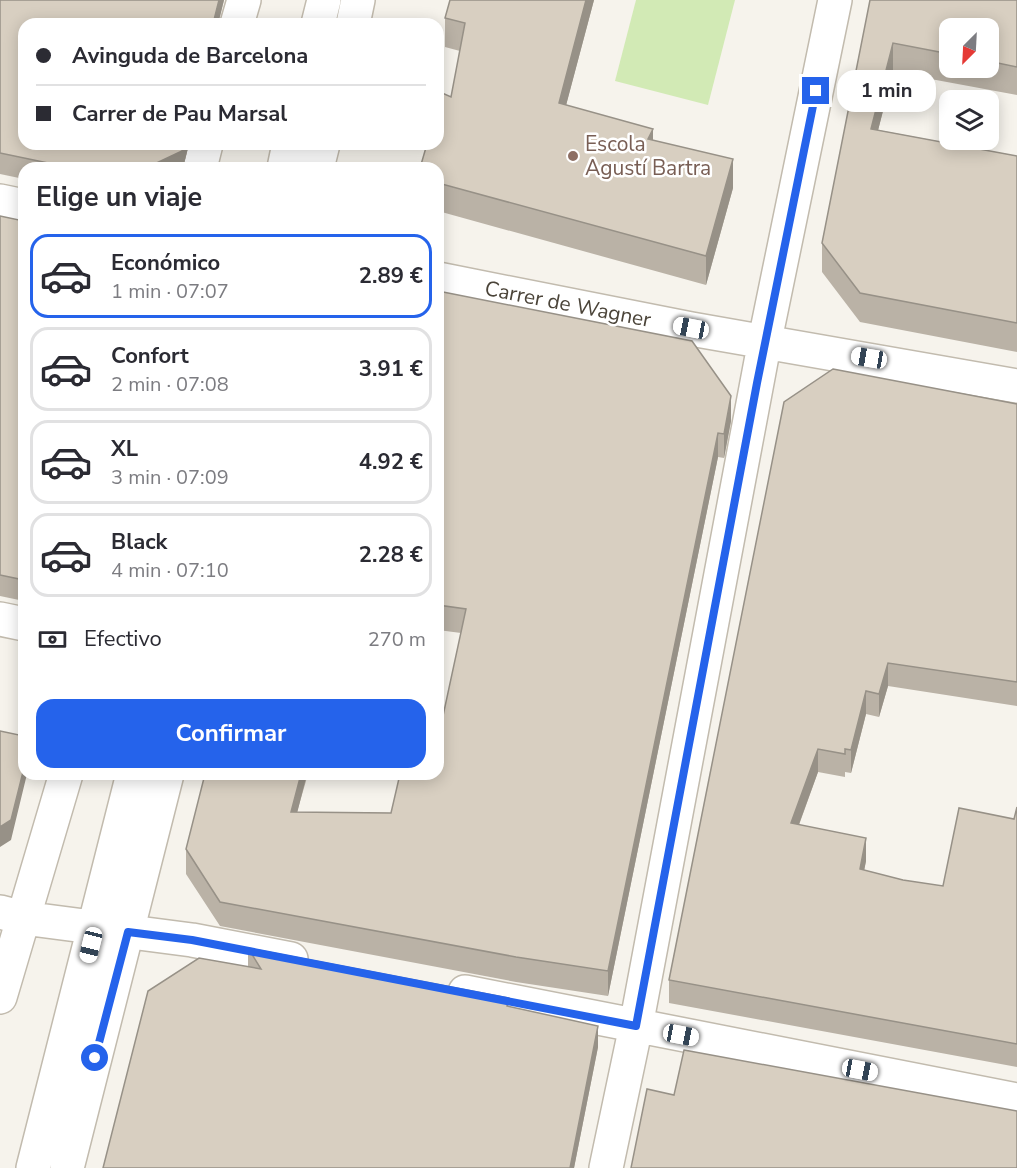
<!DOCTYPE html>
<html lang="es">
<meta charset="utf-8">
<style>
body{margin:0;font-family:"Nunito Sans",sans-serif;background:#f7f7f7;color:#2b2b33;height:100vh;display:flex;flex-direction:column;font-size:22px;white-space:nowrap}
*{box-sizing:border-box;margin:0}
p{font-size:20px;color:#7c7c81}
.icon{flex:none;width:33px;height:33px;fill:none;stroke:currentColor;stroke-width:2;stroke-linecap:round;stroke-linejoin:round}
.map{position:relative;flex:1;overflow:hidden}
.drawer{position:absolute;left:18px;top:162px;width:426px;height:618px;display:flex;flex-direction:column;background:#fff;border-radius:18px;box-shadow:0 3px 15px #0003}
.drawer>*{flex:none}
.hud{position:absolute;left:18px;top:18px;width:426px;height:132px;border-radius:18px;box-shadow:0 3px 15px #0003;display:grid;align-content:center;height:132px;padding:0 18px;background:#fff}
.needle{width:39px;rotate:204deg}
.fabs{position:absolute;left:939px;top:18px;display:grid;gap:12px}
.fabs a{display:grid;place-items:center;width:60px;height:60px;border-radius:12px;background:#fff;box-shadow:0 3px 15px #0003;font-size:30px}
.end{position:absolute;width:27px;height:27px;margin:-14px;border:8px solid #2563eb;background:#fff;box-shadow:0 0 0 3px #fff}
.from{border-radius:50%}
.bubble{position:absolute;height:42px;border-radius:18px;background:#fff;box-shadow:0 3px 15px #0003;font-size:20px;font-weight:700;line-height:42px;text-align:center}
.car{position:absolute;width:18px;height:36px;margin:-18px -9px;border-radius:8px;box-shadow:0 0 4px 2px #0007;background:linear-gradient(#fff 24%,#345 0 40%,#fff 0 76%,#345 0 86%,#fff 0)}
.hud b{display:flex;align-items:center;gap:21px;height:57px;font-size:22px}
.hud b+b{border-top:2px solid #e1e1e2}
.hud i{width:15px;height:15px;background:#2b2b33}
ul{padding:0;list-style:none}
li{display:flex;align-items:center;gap:18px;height:84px;margin:0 12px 9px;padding:0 6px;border:3px solid #e1e1e2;border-radius:18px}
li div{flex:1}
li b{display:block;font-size:22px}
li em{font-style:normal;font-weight:700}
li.selected{border-color:#2563eb}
li>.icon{width:54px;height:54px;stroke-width:1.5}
h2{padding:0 18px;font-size:27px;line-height:72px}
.pay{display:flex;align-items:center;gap:15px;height:66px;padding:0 18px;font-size:22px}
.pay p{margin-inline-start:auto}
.cta{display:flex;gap:12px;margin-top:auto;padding:12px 18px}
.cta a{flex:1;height:69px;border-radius:18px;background:#2563eb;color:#fff;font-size:24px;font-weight:700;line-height:69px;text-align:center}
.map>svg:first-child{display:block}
</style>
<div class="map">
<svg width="1017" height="1168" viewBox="0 0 1017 1168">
<rect width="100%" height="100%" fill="#f6f3ec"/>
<path fill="#d2eab5" d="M636,0H735L708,105L615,81Z"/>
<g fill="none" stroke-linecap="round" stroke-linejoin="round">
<defs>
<path id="minor" d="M237,24L244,0
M318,24L324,0
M353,24L358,0
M200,168L206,144
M284,168L289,144
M317,168L323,144
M0,201L24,206
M438,279L691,329L1017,386
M0,619L24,624
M0,912L23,918L192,940L291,959
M465,992L1017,1100
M0,997L66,774
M33,1168L133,774
M67,1168L167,774
M606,1168L636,1026L765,340L835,0"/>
</defs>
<use href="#minor" stroke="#c2bbae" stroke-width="36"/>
<use href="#minor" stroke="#fff" stroke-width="33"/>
</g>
<path fill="#bab2a6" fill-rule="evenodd" d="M0,0H224L183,168H24V179L0,174Z
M450,0H594L566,105L653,140L733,188L706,285L438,211V168L460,51L445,47V18Z
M870,0H1017V95L893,72L878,130L1017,156V352L860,322L822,272V243ZM950,28H988V68H950Z
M0,216L24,221V601L0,596Z
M438,291L731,421L724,458L718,457L608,996L516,982L220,926L186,874V849L205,774H308L297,812L391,813L438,774L461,633L438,630Z
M1017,404V706L888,686L879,717L866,714L851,773L845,772V777L818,772L799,825L866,861L864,870L903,880L943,886L1014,819L1017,807V1067L669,1003V980Z
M248,948L509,1006L598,1047L574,1168H103L248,966Z"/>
<path fill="#979187" d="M219,0H224L218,24H213Z
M586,0H594L559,132V103Z
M893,43V72L871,158V129Z
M653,129V157L648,139Z
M184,144H189L183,168H146Z
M733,159V188L706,285V256Z
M731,396V421L724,458V434Z
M718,433V457L608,996V971Z
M888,663V686L879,717V694Z
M866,691V714L851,773V750Z
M818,749V772L791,846V823Z
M24,768V774H27L11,840L0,847V827Z
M301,774H307L291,837V812Z
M866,838V861L860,892V869Z
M598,1026V1047L574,1168H570Z"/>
<path fill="#d8cfc1" stroke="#979187" stroke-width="1.5" d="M0,0H219L213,24H24V144H184L182,151L146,168H72L0,153Z
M450,0H586L559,103L653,129L648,139L733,159L706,256L438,183V168H420L427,144H438V100L440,92L451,97L465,23L445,18Z
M870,0H1017V67L988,61V28H950V54L893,43L871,129L1017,156V323L860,293L822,243Z
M0,216L24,221V580L0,575Z
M438,291L692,341L731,396L724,434L718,433L608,971L516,957L220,902L186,849L205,774H301L291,812L391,813L400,774H438V739L466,609L438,605Z
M833,369L1017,404V682L888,663L879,694L866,691L851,750L845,749V754L818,749L791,823L866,838L860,869L903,880L943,886L959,808L1014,819L1017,807V1044L669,980L784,402Z
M0,731L24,736V768L11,820L0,827Z
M248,948L509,998L507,1006L598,1026L570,1168H103L148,991L199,958L261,969Z
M684,1050L1017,1111V1168H631L647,1089L674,1095Z"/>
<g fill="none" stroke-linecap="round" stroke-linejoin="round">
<path stroke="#2563eb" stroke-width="8" d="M95,1058L128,932L192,940L636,1026L757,383L816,91"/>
</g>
<circle fill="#8d6e63" stroke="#fff" stroke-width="2" cx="573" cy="156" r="6"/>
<g text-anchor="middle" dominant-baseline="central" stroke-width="5" stroke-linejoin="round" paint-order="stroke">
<g font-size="21" fill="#785e54" stroke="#fff" text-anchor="start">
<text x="585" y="144">Escola<tspan x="585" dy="24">Agustí Bartra</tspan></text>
</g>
<g font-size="21" fill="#4b4439" stroke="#fff">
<text transform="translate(568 304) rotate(11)">Carrer de Wagner</text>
</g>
</g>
</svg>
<div class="fabs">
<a><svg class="needle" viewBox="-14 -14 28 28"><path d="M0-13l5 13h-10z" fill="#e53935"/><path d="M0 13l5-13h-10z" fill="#7c7c81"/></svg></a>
<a><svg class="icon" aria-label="layers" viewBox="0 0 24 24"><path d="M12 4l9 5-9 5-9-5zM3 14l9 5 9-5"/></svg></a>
</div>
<i class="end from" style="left:95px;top:1058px"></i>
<i class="end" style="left:816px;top:91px"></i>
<div class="bubble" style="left:837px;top:70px;width:99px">1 min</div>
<i class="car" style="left:691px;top:328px;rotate:281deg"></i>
<i class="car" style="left:869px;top:358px;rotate:280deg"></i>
<i class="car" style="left:91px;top:945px;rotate:194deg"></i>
<i class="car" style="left:681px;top:1035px;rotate:101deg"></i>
<i class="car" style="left:860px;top:1070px;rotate:101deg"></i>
<div class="hud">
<b><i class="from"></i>Avinguda de Barcelona</b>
<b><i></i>Carrer de Pau Marsal</b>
</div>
<section class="drawer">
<h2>Elige un viaje</h2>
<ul>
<li class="selected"><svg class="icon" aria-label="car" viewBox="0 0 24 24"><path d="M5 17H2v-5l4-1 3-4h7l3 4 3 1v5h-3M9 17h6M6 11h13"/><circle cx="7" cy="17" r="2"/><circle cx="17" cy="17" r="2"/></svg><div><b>Económico</b><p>1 min · 07:07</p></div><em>2.89 €</em></li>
<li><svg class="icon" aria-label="car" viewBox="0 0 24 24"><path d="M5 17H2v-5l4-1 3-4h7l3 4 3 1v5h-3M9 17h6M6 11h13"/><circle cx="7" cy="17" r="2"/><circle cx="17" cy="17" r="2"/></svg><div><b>Confort</b><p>2 min · 07:08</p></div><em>3.91 €</em></li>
<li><svg class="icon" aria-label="car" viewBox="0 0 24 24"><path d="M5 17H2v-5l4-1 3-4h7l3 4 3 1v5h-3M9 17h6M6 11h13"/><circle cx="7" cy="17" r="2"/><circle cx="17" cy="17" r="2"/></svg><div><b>XL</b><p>3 min · 07:09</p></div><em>4.92 €</em></li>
<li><svg class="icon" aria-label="car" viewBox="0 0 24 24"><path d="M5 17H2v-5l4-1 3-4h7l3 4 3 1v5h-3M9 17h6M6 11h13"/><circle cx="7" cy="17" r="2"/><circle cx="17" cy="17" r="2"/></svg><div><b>Black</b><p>4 min · 07:10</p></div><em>2.28 €</em></li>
</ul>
<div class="pay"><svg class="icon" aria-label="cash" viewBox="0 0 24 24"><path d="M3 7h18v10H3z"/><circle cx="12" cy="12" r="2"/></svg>Efectivo<p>270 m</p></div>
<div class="cta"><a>Confirmar</a></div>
</section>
</div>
